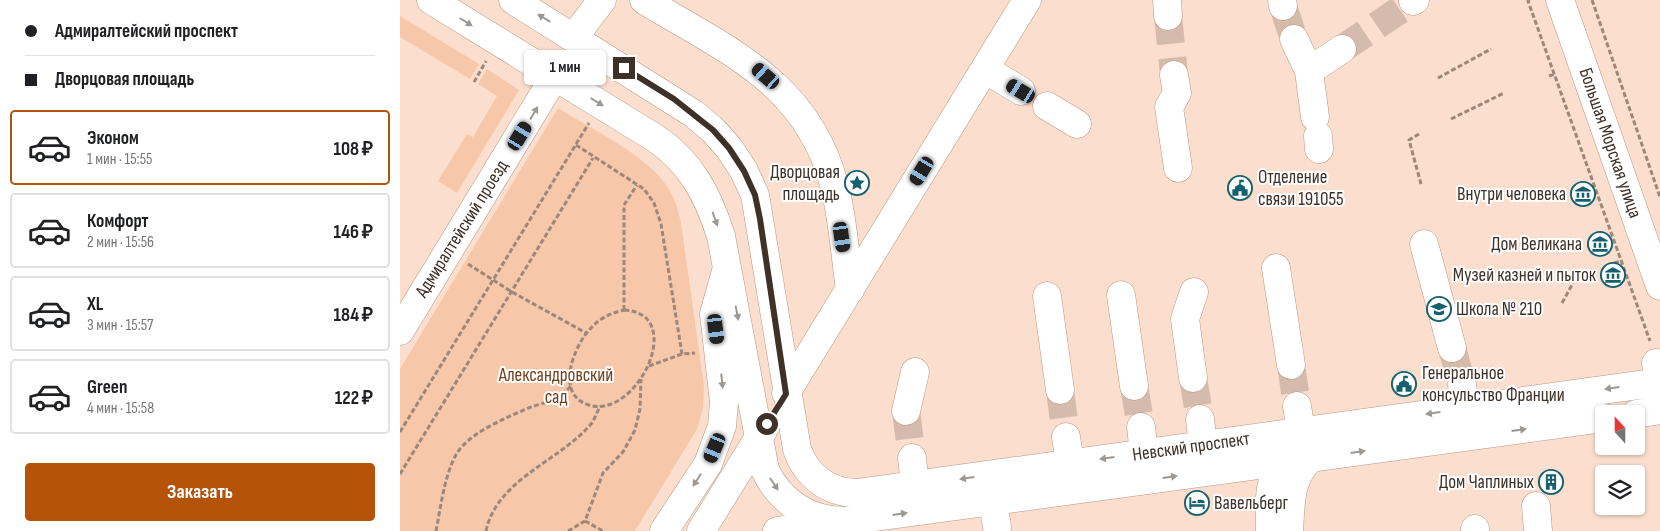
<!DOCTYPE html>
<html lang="ru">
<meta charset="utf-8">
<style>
body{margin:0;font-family:"Sofia Sans Condensed",sans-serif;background:#f2f2f2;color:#202124;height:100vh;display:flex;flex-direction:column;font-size:19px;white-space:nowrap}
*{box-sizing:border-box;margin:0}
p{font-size:16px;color:#757577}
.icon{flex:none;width:28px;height:28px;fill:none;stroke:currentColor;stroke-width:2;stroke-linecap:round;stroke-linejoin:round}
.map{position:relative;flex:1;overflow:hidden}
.drawer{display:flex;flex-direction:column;background:#fff;width:400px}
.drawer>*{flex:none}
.banner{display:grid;align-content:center;height:110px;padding:0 25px;background:#fff}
.needle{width:32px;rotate:339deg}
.controls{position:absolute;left:1195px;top:405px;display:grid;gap:10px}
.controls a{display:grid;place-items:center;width:50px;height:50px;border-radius:5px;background:#fff;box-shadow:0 1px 4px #0004;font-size:25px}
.end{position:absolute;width:22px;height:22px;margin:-11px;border:6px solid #3e3128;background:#fff;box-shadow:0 0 0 2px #fff}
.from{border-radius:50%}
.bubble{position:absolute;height:35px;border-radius:5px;background:#fff;box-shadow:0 1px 4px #0004;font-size:16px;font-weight:700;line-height:35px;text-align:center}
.car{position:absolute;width:15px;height:30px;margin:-15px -8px;border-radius:6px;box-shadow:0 0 4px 1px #0007;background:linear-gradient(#222 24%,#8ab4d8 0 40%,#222 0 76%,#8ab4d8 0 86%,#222 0)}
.banner b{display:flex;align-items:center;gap:18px;height:48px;font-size:19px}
.banner b+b{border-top:1px solid #e0e0e0}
.banner i{width:12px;height:12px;background:#202124}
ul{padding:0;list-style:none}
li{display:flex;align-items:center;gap:15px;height:75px;margin:0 10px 8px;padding:0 15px;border:2px solid #e0e0e0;border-radius:5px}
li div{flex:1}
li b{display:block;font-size:19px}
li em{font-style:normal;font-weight:700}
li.selected{border-color:#b45309}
li>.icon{width:45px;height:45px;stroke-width:1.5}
.primary-button{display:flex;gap:10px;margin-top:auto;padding:10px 25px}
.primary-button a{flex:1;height:58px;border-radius:5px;background:#b45309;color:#fff;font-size:20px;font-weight:700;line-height:58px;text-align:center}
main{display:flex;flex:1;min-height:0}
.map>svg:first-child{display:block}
</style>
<main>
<section class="drawer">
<div class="banner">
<b><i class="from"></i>Адмиралтейский проспект</b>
<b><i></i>Дворцовая площадь</b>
</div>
<ul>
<li class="selected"><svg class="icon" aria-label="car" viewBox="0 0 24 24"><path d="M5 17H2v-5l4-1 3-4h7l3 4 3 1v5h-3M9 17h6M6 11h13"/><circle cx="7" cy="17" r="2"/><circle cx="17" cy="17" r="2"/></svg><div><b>Эконом</b><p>1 мин · 15:55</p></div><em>108 ₽</em></li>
<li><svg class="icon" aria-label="car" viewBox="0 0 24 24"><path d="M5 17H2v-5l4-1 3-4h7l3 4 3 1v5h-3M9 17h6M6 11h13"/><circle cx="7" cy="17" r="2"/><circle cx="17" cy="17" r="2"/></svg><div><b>Комфорт</b><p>2 мин · 15:56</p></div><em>146 ₽</em></li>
<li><svg class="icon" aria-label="car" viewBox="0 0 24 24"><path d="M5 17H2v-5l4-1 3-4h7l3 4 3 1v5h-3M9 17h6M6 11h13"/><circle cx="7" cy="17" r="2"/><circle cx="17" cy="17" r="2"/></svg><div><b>XL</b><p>3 мин · 15:57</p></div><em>184 ₽</em></li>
<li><svg class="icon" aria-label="car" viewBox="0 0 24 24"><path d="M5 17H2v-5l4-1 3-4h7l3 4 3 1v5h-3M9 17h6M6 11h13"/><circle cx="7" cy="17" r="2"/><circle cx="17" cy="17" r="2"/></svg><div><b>Green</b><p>4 мин · 15:58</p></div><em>122 ₽</em></li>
</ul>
<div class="primary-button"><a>Заказать</a></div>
</section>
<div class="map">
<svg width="1260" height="531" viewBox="0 0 1260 531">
<rect width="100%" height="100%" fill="#fbdecd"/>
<path fill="#f7c7a9" d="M0,16L79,64L70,79L0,37Z
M87,69L119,90L57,193L38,181L67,134L73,137L97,96L78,84Z
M158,108C188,127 242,153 263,181C273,193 278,208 281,223L304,386L303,408L297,429L235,531H0V369Z"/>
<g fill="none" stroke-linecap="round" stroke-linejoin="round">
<path stroke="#d5bbac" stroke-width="28" stroke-dasharray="28 14" stroke-linecap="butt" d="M883,6L894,39
M768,16L774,75
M942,49L1013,1
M1052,348L1062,384
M891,365L897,406
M793,378L800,419
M734,386L741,427
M660,390L666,437
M506,411L512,458"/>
<defs>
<path id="minor" d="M244,0C326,50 407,82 434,184C443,218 445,255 450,290
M767,0L768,16
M882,0L883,6
M1160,0L1260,286
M1013,1L1015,0
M174,37L202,0
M894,39L909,71L915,117
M585,69L621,91
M909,71L942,49
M774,75L777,93L769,107L778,168
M647,106L677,124
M918,136L919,149
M1024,244L1052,348
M876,268L891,365
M721,295L734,386
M647,296L660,390
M0,331L155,76
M1256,363L1259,382
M793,378L785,319L794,292
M1062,384L1065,409
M386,393L627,0
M897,406L901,431
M506,411L515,372
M800,419L803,445
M741,427L744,453
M666,437L670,463
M512,458L515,485
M593,501L597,527
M1136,506L1138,531
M1075,529V531
M870,531C870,492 865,478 896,449
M889,531C891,504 889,478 910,459"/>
<path id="major" d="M31,0L255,138C291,162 308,195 321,236L365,470C380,502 409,521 445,521L1204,418
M113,0L294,114L313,130L329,148L344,171L355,195L397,449C406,476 429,493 457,493L1260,382
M1236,414L1260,410
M264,531L308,464L322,426L324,402L314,314L326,271
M301,531L363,431
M377,531L431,523"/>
</defs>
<use href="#minor" stroke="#b89681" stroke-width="29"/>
<use href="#major" stroke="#b89681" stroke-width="29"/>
<path stroke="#9c877a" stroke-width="3" stroke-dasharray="5 2.5" stroke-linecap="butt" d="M1130,0L1128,1L1250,341
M1192,0L1260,197
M1149,76L1155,74
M1038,78L1091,49
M74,82L86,61
M1051,119L1104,93
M1019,134L1009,140L1021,184
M176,145L244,189L254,203L261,224L282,354
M1214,263L1221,261
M68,264L112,292L186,333
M1162,303L1173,283
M224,310C288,313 237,420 189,405C154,395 174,345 191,328C200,318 211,313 224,310Z
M224,310V205L237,185
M249,366L282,354L295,353
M0,432L189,123
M0,474L193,158
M185,521L203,531
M36,531C41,506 44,476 57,453C70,433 103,419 124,410C144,401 155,404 171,386
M86,531C97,479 160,461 191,424C195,419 197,412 200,406
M168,531L185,521L203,473L223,452L235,430L240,409L241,379"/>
<use href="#minor" stroke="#fff" stroke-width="28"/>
<use href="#major" stroke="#fff" stroke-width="28"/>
</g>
<defs><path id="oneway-solid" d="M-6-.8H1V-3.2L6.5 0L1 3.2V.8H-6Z" transform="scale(1.25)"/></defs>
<g fill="#9e9894">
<use href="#oneway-solid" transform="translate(144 18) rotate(-149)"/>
<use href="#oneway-solid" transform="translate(66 22) rotate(32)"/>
<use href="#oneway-solid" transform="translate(197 102) rotate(32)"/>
<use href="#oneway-solid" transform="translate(134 113) rotate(-59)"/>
<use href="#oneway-solid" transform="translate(315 219) rotate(71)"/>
<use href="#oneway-solid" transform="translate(337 313) rotate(79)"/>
<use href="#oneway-solid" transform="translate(322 381) rotate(84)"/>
<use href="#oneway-solid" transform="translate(1212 388) rotate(172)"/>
<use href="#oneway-solid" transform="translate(1033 413) rotate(172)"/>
<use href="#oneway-solid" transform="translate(1119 430) rotate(-8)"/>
<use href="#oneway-solid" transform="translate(958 452) rotate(-8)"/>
<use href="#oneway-solid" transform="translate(707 458) rotate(172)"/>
<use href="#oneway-solid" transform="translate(770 477) rotate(-8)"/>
<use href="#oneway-solid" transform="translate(567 478) rotate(172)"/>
<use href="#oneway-solid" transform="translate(297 480) rotate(123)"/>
<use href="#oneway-solid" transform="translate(374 484) rotate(56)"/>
<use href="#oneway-solid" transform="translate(500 514) rotate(-8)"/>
</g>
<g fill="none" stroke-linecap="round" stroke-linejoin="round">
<path stroke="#3e3128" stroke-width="6" d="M224,68L274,99L313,130L329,148L344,171L355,195L360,219L386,394L367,424"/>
</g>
<defs>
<symbol id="sight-ring" viewBox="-11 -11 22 22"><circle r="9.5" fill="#fff" stroke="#14616d" stroke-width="1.5"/><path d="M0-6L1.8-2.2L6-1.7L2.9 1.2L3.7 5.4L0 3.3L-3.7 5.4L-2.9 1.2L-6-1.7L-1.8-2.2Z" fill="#14616d"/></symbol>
<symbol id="civic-ring" viewBox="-11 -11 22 22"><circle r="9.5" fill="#fff" stroke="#14616d" stroke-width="1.5"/><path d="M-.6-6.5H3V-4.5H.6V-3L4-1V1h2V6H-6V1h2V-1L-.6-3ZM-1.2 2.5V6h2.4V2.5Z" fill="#14616d"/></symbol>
<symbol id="museum-ring" viewBox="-11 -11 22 22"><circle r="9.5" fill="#fff" stroke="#14616d" stroke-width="1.5"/><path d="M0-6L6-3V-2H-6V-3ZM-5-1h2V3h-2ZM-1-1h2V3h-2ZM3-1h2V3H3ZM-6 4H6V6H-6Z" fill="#14616d"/></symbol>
<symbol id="school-ring" viewBox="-11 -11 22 22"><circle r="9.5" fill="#fff" stroke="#14616d" stroke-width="1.5"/><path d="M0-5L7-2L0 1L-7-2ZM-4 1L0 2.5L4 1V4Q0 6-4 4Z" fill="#14616d"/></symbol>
<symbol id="building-ring" viewBox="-11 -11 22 22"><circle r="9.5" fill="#fff" stroke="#14616d" stroke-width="1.5"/><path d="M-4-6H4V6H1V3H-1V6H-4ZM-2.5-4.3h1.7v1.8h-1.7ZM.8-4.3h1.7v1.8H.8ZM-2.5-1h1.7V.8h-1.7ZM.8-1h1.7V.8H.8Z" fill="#14616d"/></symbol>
<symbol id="hotel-ring" viewBox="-11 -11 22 22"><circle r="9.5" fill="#fff" stroke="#14616d" stroke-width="1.5"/><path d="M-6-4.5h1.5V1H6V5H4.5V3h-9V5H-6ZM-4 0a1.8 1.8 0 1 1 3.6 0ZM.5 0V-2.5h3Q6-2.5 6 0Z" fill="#14616d"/></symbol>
</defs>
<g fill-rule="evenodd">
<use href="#sight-ring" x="443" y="169" width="28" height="28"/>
<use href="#civic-ring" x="826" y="174" width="28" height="28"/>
<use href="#museum-ring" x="1169" y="180" width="28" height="28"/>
<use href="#museum-ring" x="1186" y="230" width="28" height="28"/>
<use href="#museum-ring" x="1199" y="261" width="28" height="28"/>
<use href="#school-ring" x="1025" y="295" width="28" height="28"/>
<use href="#civic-ring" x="990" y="370" width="28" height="28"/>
<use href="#building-ring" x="1137" y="468" width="28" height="28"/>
<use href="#hotel-ring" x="783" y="489" width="28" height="28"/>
</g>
<g text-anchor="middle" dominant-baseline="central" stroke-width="4" stroke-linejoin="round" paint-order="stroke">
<g font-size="19" fill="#3e3128" stroke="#fff">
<text transform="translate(1210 143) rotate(71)">Большая Морская улица</text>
<text transform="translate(62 229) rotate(-58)">Адмиралтейский проезд</text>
<text transform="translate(791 447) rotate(-8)">Невский проспект</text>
</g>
<g font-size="19" fill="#3e3128" stroke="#fff" text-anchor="end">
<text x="440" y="172">Дворцовая<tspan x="440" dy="22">площадь</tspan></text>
<text x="858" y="177" text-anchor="start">Отделение<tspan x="858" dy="22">связи 191055</tspan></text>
<text x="1166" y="194">Внутри человека</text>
<text x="1182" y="244">Дом Великана</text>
<text x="1196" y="275">Музей казней и пыток</text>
<text x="1056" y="309" text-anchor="start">Школа № 210</text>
<text x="1022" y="373" text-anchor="start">Генеральное<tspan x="1022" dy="22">консульство Франции</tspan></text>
<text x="1134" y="482">Дом Чаплиных</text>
<text x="814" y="503" text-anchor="start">Вавельберг</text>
</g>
<g font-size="19" fill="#723f1a" stroke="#fff">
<text x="156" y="375">Александровский<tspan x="156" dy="22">сад</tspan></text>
</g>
</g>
</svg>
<div class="controls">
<a><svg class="needle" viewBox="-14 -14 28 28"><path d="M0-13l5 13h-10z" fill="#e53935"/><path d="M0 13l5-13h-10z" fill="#757577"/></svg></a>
<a><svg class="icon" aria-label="layers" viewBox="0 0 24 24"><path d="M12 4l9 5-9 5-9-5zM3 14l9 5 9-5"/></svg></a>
</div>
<i class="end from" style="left:367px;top:424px"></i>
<i class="end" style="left:224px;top:68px"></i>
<div class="bubble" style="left:124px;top:50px;width:82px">1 мин</div>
<i class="car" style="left:366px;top:76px;rotate:311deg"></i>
<i class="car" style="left:621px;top:91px;rotate:301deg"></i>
<i class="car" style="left:120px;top:136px;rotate:31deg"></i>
<i class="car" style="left:522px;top:171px;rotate:211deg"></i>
<i class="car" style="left:442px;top:237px;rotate:172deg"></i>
<i class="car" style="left:316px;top:329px;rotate:173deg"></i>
<i class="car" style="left:315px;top:448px;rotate:203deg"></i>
</div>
</main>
